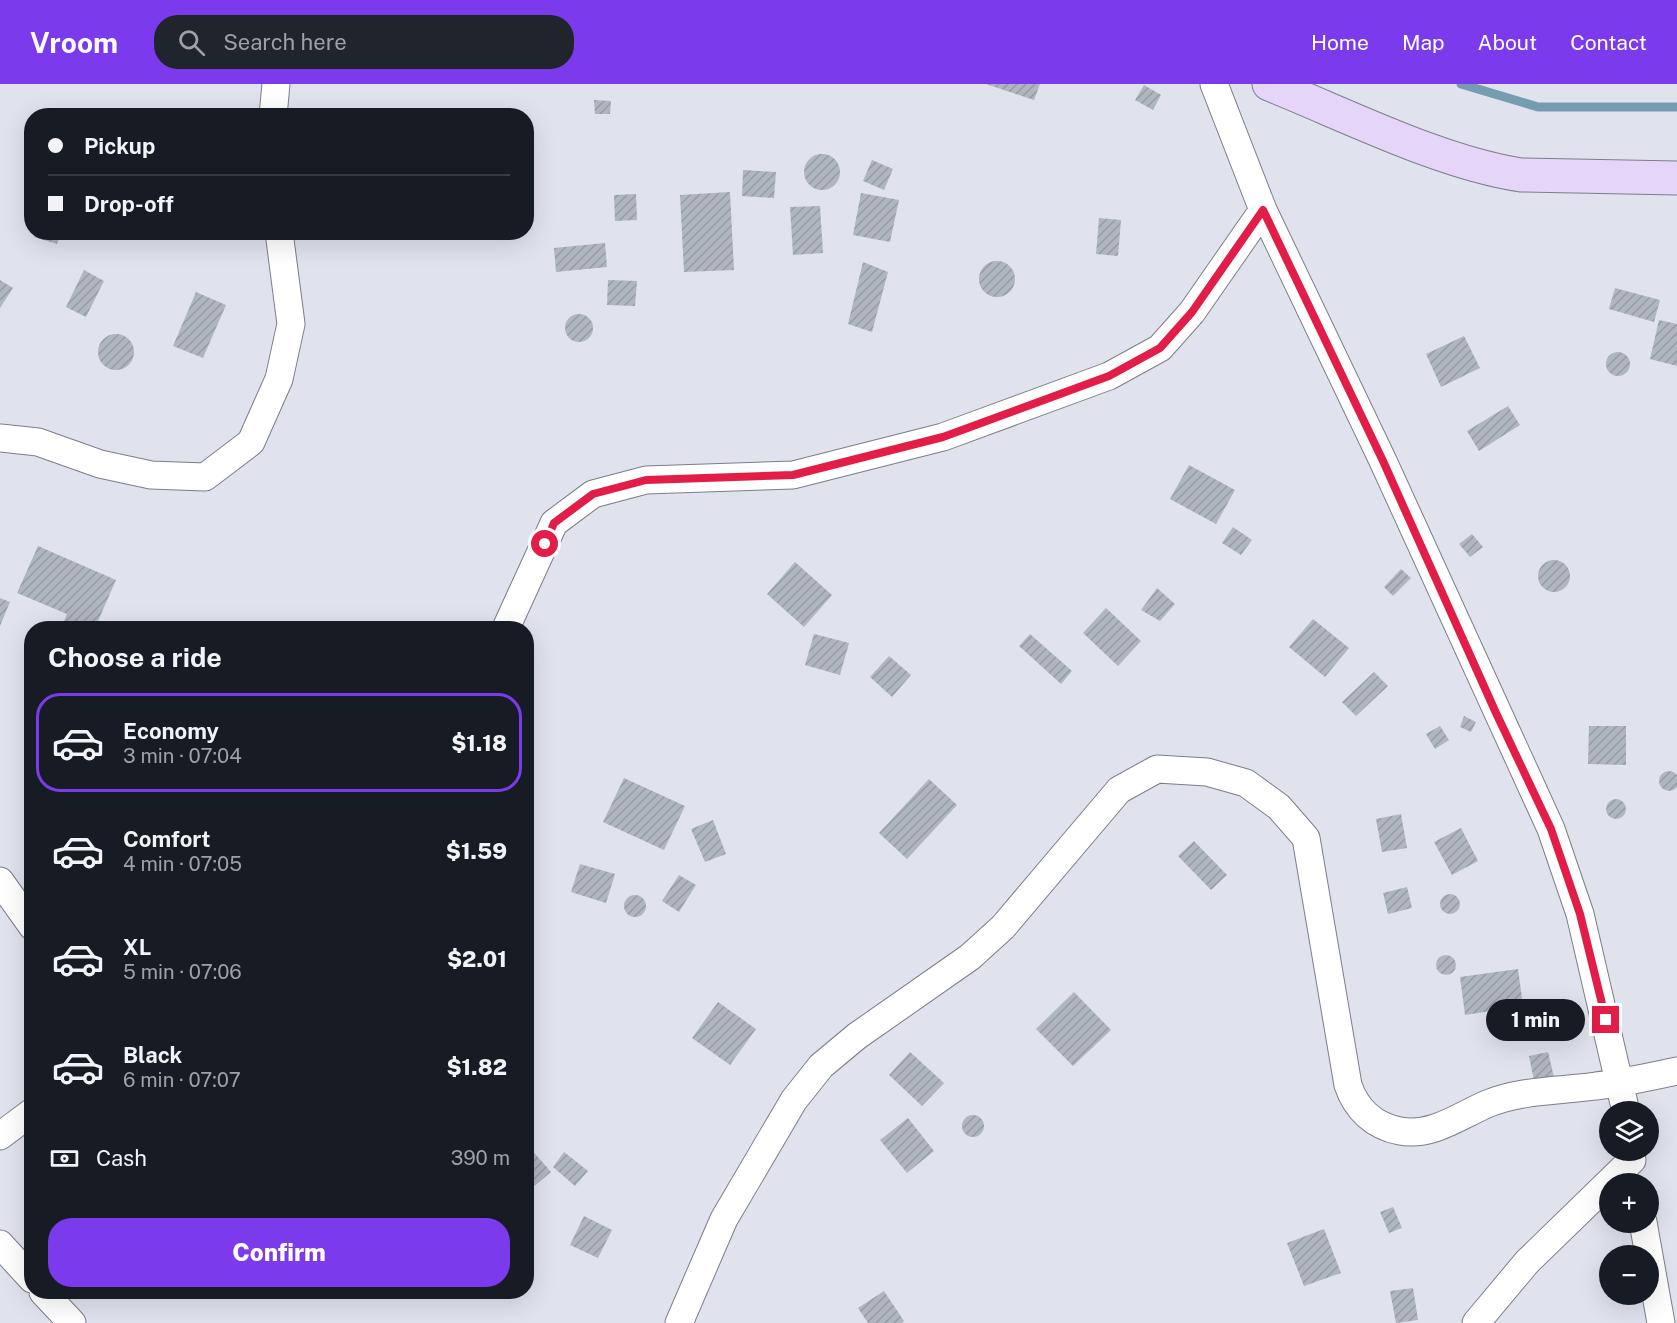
<!DOCTYPE html>
<meta charset="utf-8">
<style>
body{margin:0;font-family:"Public Sans",sans-serif;background:#20242c;color:#f1f3f6;height:100vh;display:flex;flex-direction:column;font-size:22px;white-space:nowrap}
*{box-sizing:border-box;margin:0}
p{font-size:20px;color:#9ea1a6}
.icon{flex:none;width:33px;height:33px;fill:none;stroke:currentColor;stroke-width:2;stroke-linecap:round;stroke-linejoin:round}
.map{position:relative;flex:1;overflow:hidden}
.details{position:absolute;left:24px;top:537px;width:510px;height:678px;display:flex;flex-direction:column;background:#171b24;border-radius:24px;box-shadow:0 6px 24px #0002}
.details>*{flex:none}
.top-card{position:absolute;left:24px;top:24px;width:510px;height:132px;border-radius:24px;box-shadow:0 6px 24px #0002;display:grid;align-content:center;height:132px;padding:0 24px;background:#171b24}
.fabs{position:absolute;left:1599px;top:1017px;display:grid;gap:12px}
.fabs a{display:grid;place-items:center;width:60px;height:60px;border-radius:50%;background:#171b24;box-shadow:0 6px 24px #0002;font-size:30px}
.end{position:absolute;width:27px;height:27px;margin:-14px;border:8px solid #e11d48;background:#fff;box-shadow:0 0 0 3px #fff}
.from{border-radius:50%}
.bubble{position:absolute;height:42px;border-radius:21px;background:#171b24;box-shadow:0 6px 24px #0002;font-size:20px;font-weight:800;line-height:42px;text-align:center}
.top-card b{display:flex;align-items:center;gap:21px;height:57px;font-size:22px}
.top-card b+b{border-top:2px solid #363941}
.top-card i{width:15px;height:15px;background:#f1f3f6}
ul{padding:0;list-style:none}
li{display:flex;align-items:center;gap:18px;height:99px;margin:0 12px 9px;padding:0 12px;border:3px solid transparent;border-radius:24px}
li div{flex:1}
li b{display:block;font-size:22px}
li em{font-style:normal;font-weight:800}
li.current{border-color:#7c3aed}
li>.icon{width:54px;height:54px;stroke-width:1.5}
h2{padding:0 24px;font-size:27px;line-height:72px}
.pay{display:flex;align-items:center;gap:15px;height:66px;padding:0 24px;font-size:22px}
.pay p{margin-inline-start:auto}
.button{display:flex;gap:12px;margin-top:auto;padding:12px 24px}
.button a{flex:1;height:69px;border-radius:24px;background:#7c3aed;color:#fff;font-size:24px;font-weight:800;line-height:69px;text-align:center}
header{display:flex;align-items:center;gap:36px;box-sizing:border-box;height:84px;padding:0 30px;background:#7c3aed;color:#fff}
header strong{font-size:28px}
nav{display:flex;gap:33px;margin-inline-start:auto;font-size:21px}
.search{width:420px;height:54px;background:#20242c;display:flex;align-items:center;gap:15px;box-sizing:border-box;padding:0 21px;border-radius:24px;color:#9ea1a6;font-size:22px}
.map>svg:first-child{display:block}
</style>
<header>
<strong>Vroom</strong>
<div class="search"><svg class="icon" aria-label="search" viewBox="0 0 24 24"><circle cx="10" cy="10" r="6"/><path d="M15 15l6 6"/></svg>Search here</div>
<nav><a>Home</a><a>Map</a><a>About</a><a>Contact</a></nav>
</header>
<div class="map">
<svg width="1677" height="1239" viewBox="0 0 1677 1239">
<defs>
<pattern id="building-hatch" width="6" height="6" patternUnits="userSpaceOnUse" patternTransform="scale(1.5)"><rect width="6" height="6" fill="#afb6c0"/><path d="M-1 1l2-2M0 6l6-6M5 7l2-2" fill="none" stroke="#969ca5"/></pattern>
</defs>
<rect width="100%" height="100%" fill="#e0e2ed"/>
<g fill="none" stroke-linecap="round" stroke-linejoin="round">
<path stroke="#759cb1" stroke-width="9" d="M1461,0L1538,23H1677"/>
</g>
<path fill="url(#building-hatch)" d="M986,0H1040L1034,16Z
M1144,1L1161,11L1153,26L1135,16Z
M594,16L611,17L610,30H595Z
M804 88a18 18 0 1 1 36 0a18 18 0 1 1-36 0Z
M872,76L893,85L884,106L863,97Z
M743,86L776,88L774,114L742,112Z
M730,108L734,186L684,188L680,111Z
M861,109L899,116L890,158L853,151Z
M636,110L637,136L615,137L614,111Z
M820,122L823,169L793,171L790,123Z
M1099,134L1121,136L1118,172L1096,170Z
M35,148H61L57,160L34,153Z
M605,159L607,183L556,188L554,164Z
M979 195a18 18 0 1 1 36 0a18 18 0 1 1-36 0Z
M863,178L888,188L872,248L848,240Z
M84,186L104,197L86,233L66,223Z
M0,196L13,204L0,224Z
M608,196L637,197L635,222L607,221Z
M1615,204L1660,216L1654,238L1609,225Z
M196,208L226,221L203,274L173,262Z
M565 244a14 14 0 1 1 28 0a14 14 0 1 1-28 0Z
M1659,236L1677,240V282L1650,275Z
M98 268a18 18 0 1 1 36 0a18 18 0 1 1-36 0Z
M1464,252L1480,284L1441,303L1426,270Z
M1606 280a12 12 0 1 1 24 0a12 12 0 1 1-24 0Z
M1508,322L1520,341L1479,367L1467,347Z
M1189,381L1235,406L1216,440L1170,415Z
M1233,443L1252,456L1241,471L1222,459Z
M1472,450L1483,463L1470,473L1459,460Z
M38,462L116,496L95,544H61L67,530L17,509Z
M1538 492a16 16 0 1 1 32 0a16 16 0 1 1-32 0Z
M795,478L832,511L804,543L767,510Z
M1401,485L1411,494L1393,512L1384,503Z
M1157,504L1175,520L1160,537L1141,526Z
M0,514L10,518L0,542Z
M1106,524L1141,557L1118,582L1083,549Z
M1313,535L1349,564L1325,593L1289,563Z
M814,550L849,559L840,591L805,581Z
M1030,550L1072,587L1061,600L1019,562Z
M889,572L911,591L892,613L870,593Z
M1374,588L1388,602L1356,632L1342,618Z
M1464,632L1476,638L1471,648L1460,643Z
M1440,642L1449,656L1435,665L1426,650Z
M1589,642H1626V681L1588,680Z
M1659 697a10 10 0 1 1 20 0a10 10 0 1 1-20 0Z
M624,694L685,722L664,766L603,738Z
M929,695L957,721L907,775L879,749Z
M1606 725a10 10 0 1 1 20 0a10 10 0 1 1-20 0Z
M1401,730L1407,764L1382,768L1376,735Z
M713,736L726,770L705,778L691,745Z
M1461,744L1478,777L1452,791L1434,758Z
M1194,757L1227,791L1211,806L1178,772Z
M580,780L615,790L606,819L571,808Z
M679,791L696,801L679,828L662,817Z
M1407,803L1412,824L1388,830L1383,809Z
M1440 820a10 10 0 1 1 20 0a10 10 0 1 1-20 0Z
M624 822a11 11 0 1 1 22 0a11 11 0 1 1-22 0Z
M1436 881a10 10 0 1 1 20 0a10 10 0 1 1-20 0Z
M1518,885L1523,922L1465,931L1460,893Z
M1074,908L1111,946L1073,982L1036,945Z
M718,918L756,945L730,981L692,954Z
M910,968L944,999L922,1022L889,991Z
M1548,968L1554,993L1534,997L1529,972Z
M962 1042a11 11 0 1 1 22 0a11 11 0 1 1-22 0Z
M908,1034L934,1067L907,1089L880,1056Z
M530,1064L551,1088L526,1109V1067Z
M564,1068L588,1087L575,1102L553,1083Z
M1393,1123L1402,1144L1389,1149L1380,1128Z
M584,1132L612,1146L598,1174L570,1161Z
M1324,1145L1341,1189L1304,1202L1287,1159Z
M1413,1204L1418,1236L1396,1239L1390,1207Z
M884,1207L904,1237L902,1239H868L858,1224Z"/>
<g fill="none" stroke-linecap="round" stroke-linejoin="round">
<defs>
<path id="street" d="M1214,0L1263,126L1383,377L1551,745L1580,830L1626,1028
M273,32L276,0
M0,354L38,358L100,380L151,391L205,393L251,358L279,295L291,240L279,148
M506,544L554,439L593,410L646,396L793,391L943,353L1109,292L1160,264L1192,228L1263,126
M0,797L32,842
M0,1052L32,1028
M1643,1138L1661,1239
M0,1160L32,1195
M43,1208L72,1239
M679,1239L724,1135L794,1016L821,982L857,952L970,873L1003,843L1119,706L1157,685L1207,688L1246,699L1279,723L1306,754L1348,1001C1356,1025 1374,1042 1400,1047C1432,1053 1459,1032 1487,1020C1520,1006 1560,1007 1596,1002C1623,999 1650,993 1677,987
M1476,1239L1527,1178L1632,1076"/>
<path id="secondary" d="M1269,0C1346,31 1441,79 1521,91L1677,94"/>
</defs>
<use href="#street" stroke="#7c7e88" stroke-width="29"/>
<use href="#secondary" stroke="#7c7e88" stroke-width="35"/>
<use href="#street" stroke="#fff" stroke-width="27"/>
<use href="#secondary" stroke="#e5d6f9" stroke-width="33"/>
</g>
<g fill="none" stroke-linecap="round" stroke-linejoin="round">
<path stroke="#e11d48" stroke-width="8" d="M545,460L554,439L593,410L646,396L793,391L943,353L1109,292L1160,264L1192,228L1263,126L1383,377L1496,629L1551,745L1580,830L1606,936"/>
</g>
</svg>
<div class="fabs">
<a><svg class="icon" aria-label="layers" viewBox="0 0 24 24"><path d="M12 4l9 5-9 5-9-5zM3 14l9 5 9-5"/></svg></a>
<a>+</a>
<a>−</a>
</div>
<i class="end from" style="left:545px;top:460px"></i>
<i class="end" style="left:1606px;top:936px"></i>
<div class="bubble" style="left:1486px;top:915px;width:99px">1 min</div>
<div class="top-card">
<b><i class="from"></i>Pickup</b>
<b><i></i>Drop-off</b>
</div>
<section class="details">
<h2>Choose a ride</h2>
<ul>
<li class="current"><svg class="icon" aria-label="car" viewBox="0 0 24 24"><path d="M5 17H2v-5l4-1 3-4h7l3 4 3 1v5h-3M9 17h6M6 11h13"/><circle cx="7" cy="17" r="2"/><circle cx="17" cy="17" r="2"/></svg><div><b>Economy</b><p>3 min · 07:04</p></div><em>$1.18</em></li>
<li><svg class="icon" aria-label="car" viewBox="0 0 24 24"><path d="M5 17H2v-5l4-1 3-4h7l3 4 3 1v5h-3M9 17h6M6 11h13"/><circle cx="7" cy="17" r="2"/><circle cx="17" cy="17" r="2"/></svg><div><b>Comfort</b><p>4 min · 07:05</p></div><em>$1.59</em></li>
<li><svg class="icon" aria-label="car" viewBox="0 0 24 24"><path d="M5 17H2v-5l4-1 3-4h7l3 4 3 1v5h-3M9 17h6M6 11h13"/><circle cx="7" cy="17" r="2"/><circle cx="17" cy="17" r="2"/></svg><div><b>XL</b><p>5 min · 07:06</p></div><em>$2.01</em></li>
<li><svg class="icon" aria-label="car" viewBox="0 0 24 24"><path d="M5 17H2v-5l4-1 3-4h7l3 4 3 1v5h-3M9 17h6M6 11h13"/><circle cx="7" cy="17" r="2"/><circle cx="17" cy="17" r="2"/></svg><div><b>Black</b><p>6 min · 07:07</p></div><em>$1.82</em></li>
</ul>
<div class="pay"><svg class="icon" aria-label="cash" viewBox="0 0 24 24"><path d="M3 7h18v10H3z"/><circle cx="12" cy="12" r="2"/></svg>Cash<p>390 m</p></div>
<div class="button"><a>Confirm</a></div>
</section>
</div>
